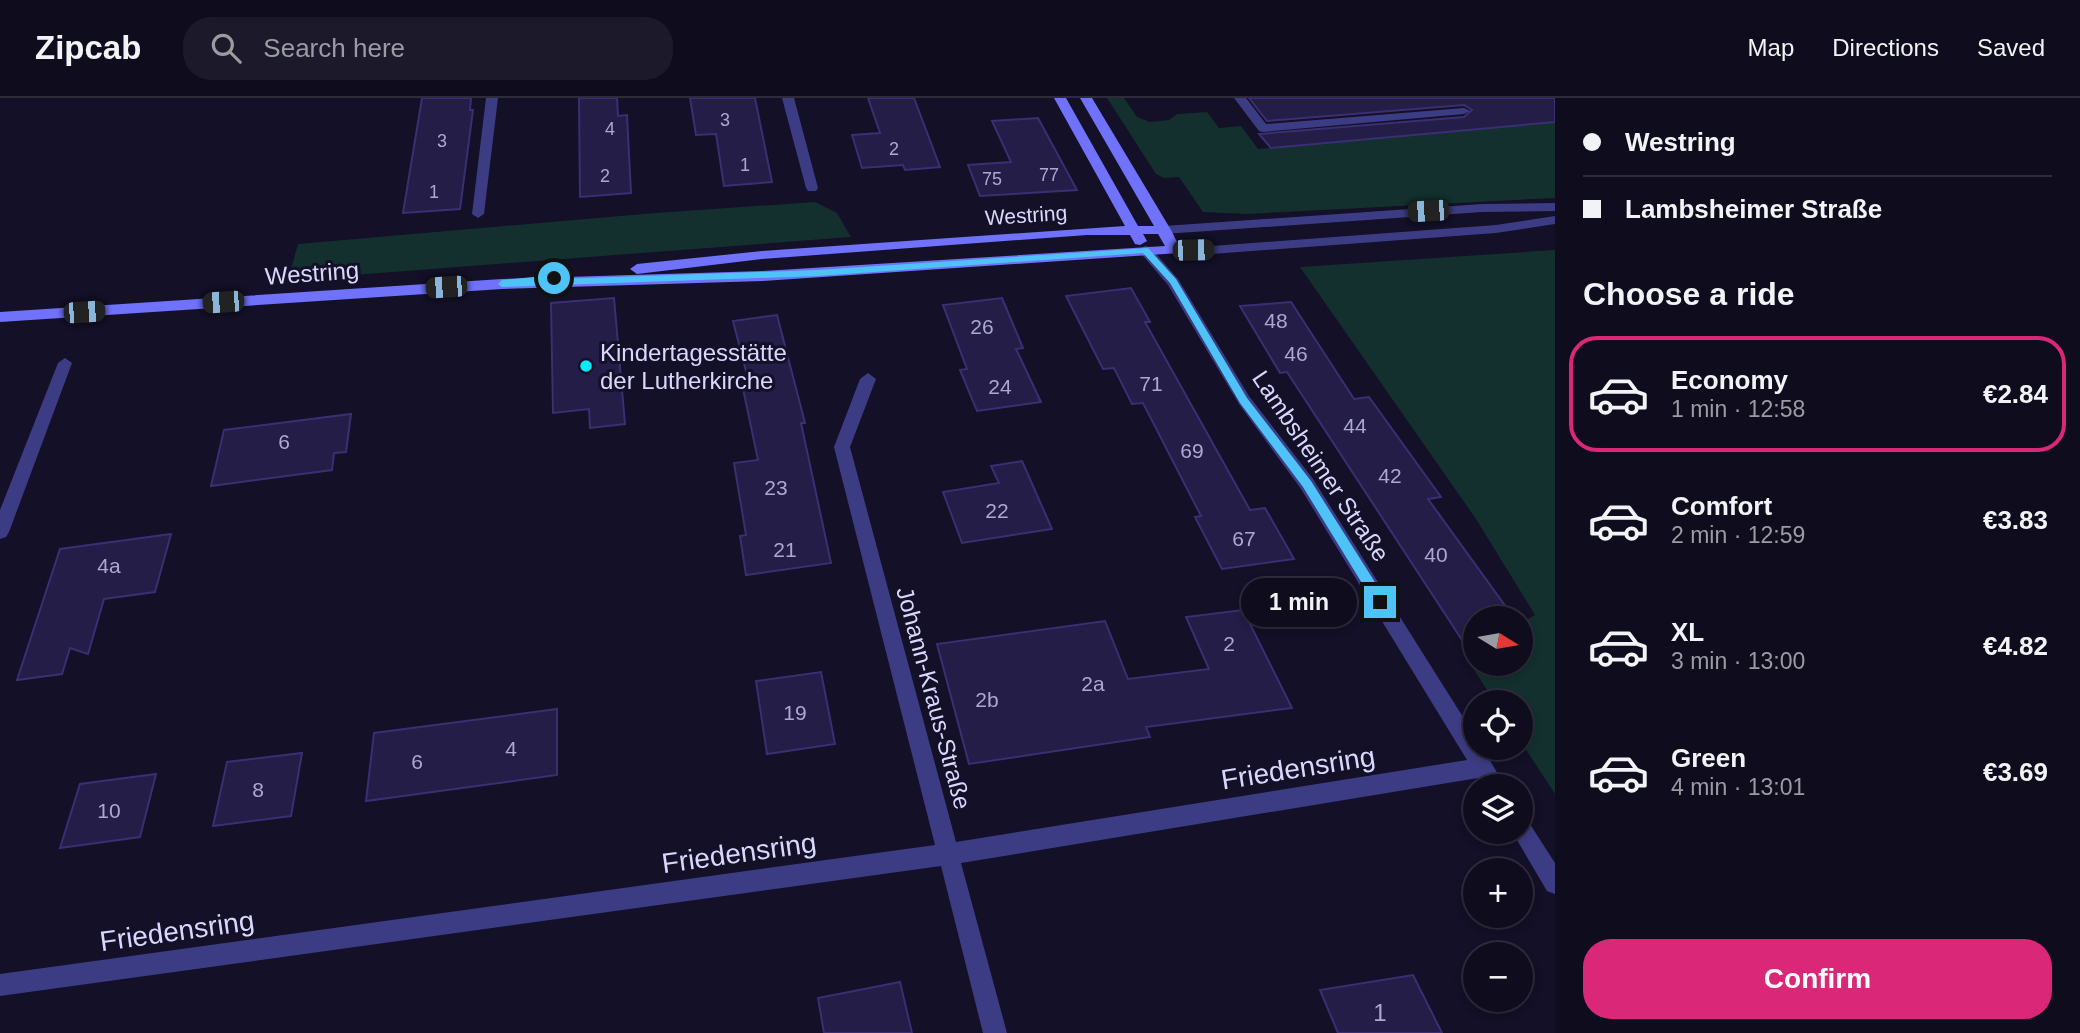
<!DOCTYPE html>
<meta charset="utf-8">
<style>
body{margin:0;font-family:Arial,sans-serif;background:#1c1a2a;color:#f1f3f6;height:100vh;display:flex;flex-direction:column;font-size:26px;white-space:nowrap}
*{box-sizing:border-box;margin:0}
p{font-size:23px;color:#9b9ba4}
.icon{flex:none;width:38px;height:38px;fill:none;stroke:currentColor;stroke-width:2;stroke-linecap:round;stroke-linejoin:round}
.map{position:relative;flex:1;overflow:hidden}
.details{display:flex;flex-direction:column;background:#0e0c1d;width:525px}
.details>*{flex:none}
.guide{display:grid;align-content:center;height:154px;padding:0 28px;background:#0e0c1d}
.needle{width:46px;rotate:101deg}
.fabs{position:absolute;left:1463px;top:508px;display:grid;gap:14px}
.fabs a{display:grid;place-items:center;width:70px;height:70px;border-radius:50%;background:#0e0c1d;box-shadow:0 4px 10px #0003,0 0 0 2px #2e2c3b;font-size:35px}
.end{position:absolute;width:32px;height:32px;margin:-16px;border:9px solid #4fc3f7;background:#111;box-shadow:0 0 0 4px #111}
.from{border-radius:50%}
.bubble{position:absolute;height:49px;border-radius:24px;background:#0e0c1d;box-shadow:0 4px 10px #0003,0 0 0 2px #2e2c3b;font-size:23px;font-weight:600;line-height:49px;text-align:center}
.car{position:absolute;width:21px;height:42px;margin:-21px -10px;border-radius:9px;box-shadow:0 0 5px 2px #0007;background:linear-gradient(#222 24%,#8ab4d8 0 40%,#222 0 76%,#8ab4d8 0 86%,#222 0)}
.guide b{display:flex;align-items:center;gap:24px;height:66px;font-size:26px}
.guide b+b{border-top:2px solid #2e2c3b}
.guide i{width:18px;height:18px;background:#f1f3f6}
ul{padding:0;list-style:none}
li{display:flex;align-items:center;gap:21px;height:116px;margin:0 14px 10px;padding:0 14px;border:4px solid transparent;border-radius:28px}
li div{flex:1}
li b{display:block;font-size:26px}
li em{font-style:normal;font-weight:600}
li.current{border-color:#db2777}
li>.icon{width:63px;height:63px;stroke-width:1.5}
h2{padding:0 28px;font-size:32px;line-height:84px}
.cta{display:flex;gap:14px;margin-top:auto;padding:14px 28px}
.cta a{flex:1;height:80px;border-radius:28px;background:#db2777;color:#fff;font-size:28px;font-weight:600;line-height:80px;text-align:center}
header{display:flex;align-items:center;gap:42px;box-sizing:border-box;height:98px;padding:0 35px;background:#0e0c1d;border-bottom:2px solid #2e2c3b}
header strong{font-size:33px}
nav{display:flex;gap:38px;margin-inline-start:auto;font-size:24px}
.search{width:490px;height:63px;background:#1c1a2a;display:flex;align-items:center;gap:18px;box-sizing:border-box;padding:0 24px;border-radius:28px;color:#9b9ba4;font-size:26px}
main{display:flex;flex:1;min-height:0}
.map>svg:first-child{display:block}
</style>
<header>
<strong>Zipcab</strong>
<div class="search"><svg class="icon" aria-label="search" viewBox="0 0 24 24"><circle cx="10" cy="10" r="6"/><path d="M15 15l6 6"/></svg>Search here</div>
<nav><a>Map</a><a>Directions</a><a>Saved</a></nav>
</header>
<main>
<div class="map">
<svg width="1555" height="935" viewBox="0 0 1555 935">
<rect width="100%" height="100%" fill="#131027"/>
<path fill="#13302e" d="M1107,0H1124L1137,19L1150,24L1169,22L1177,16L1207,14L1219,30L1241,28L1258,51L1555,24V100L1247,116L1203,114L1179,79L1164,80L1156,76Z
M815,104L837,115L851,139L288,182L298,146L655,115Z
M1555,152V696L1521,644V604H1495L1463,555L1475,549V565H1521V525L1535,517L1476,421L1300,169Z"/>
<path fill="#231d47" stroke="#3a2f72" stroke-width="2" d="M422,0H471L470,12H473L460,111L403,115Z
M579,0H617L618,18L627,17L631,95L580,99Z
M690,0H755L772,84L724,88L716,36L696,37Z
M868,0H914L940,69L905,72L903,67L862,70L852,37L880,35Z
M1249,0H1555V24L1271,50L1259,36L1464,19L1472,12L1464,7L1267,23Z
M1038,20L1077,92L980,98L968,67L1011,64L992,23Z
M1131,190L1150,224H1145L1250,412L1265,410L1294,461L1222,471L1195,419L1201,418L1143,305L1132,306L1114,270L1103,271L1066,198Z
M614,200L625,326L590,330L589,311L553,315L551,205Z
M1002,200L1023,250L1016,251L1041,304L977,313L960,272L967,271L943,207Z
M1291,204L1354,301L1369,299L1441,399L1428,401L1514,520H1475V562L1287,274L1280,275L1240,208Z
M777,217L805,325H801L831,465L746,477L740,438L746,437L734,365L758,362L742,286L749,285L733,223Z
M351,316L346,354L334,355L332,372L211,388L224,332Z
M1022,363L1052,431L962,445L943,394L999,385L991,368Z
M171,436L155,494L104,501L88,556L70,550L62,576L17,582L60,451Z
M1243,512L1292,610L1146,629L1150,639L969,666L937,546L1105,523L1128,581L1209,571L1186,519Z
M821,574L835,646L767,656L756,583Z
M557,611V677L366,703L374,635Z
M302,655L291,718L213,728L227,664Z
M156,676L140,739L60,750L80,686Z
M1413,877L1442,935H1338L1320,892Z
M900,884L912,935H824L818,900Z"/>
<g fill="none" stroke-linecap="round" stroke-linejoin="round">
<path fill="#3c3c84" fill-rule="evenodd" d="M486,0H498L484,116L478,120L472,116Z
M782,0H794L818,90L816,93H808L806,90Z
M1234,0H1246L1266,26L1464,10L1470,13L1464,16L1263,34L1259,33Z
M1145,148L1150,149L1178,181L1249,298L1313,381L1475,638V649H1482L1505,688H1483L1478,680L961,765L1007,935H983L941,768L0,898V876L935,747L834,349L860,281L868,275L876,281L850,349L956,744L1467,662L1301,391L1239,306L1168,187L1138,152Z
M65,260L72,265L9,434L6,439L0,441V412L58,265Z
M1521,720L1528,723L1555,765V796L1547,793L1514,737L1512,733H1521Z"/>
<path fill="#3c3c84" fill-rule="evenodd" d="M1555,105V113L1482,114L1164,136L1157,132L1164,128L1482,106Z
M1555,118V126L1496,135L1212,156H1174L1167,152L1174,148H1212L1496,127Z"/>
<path fill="#7072fb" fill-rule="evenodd" d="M1054,0H1066L1138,128H1154L1080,0H1092L1171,132L1181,152L1179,155L763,183L502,191L0,224V214L502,181L763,173L1165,148L1158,136H1143L1147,143L1140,147L1135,146L1130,137H1087L762,161L637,176L630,171L637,166L762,153L1125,128Z"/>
</g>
<path fill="#4fc3f7" d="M1148,150L1176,181L1247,300L1311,383L1385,500V508H1376L1303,389L1240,305L1170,185L1143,155L817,178L502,189L498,186L502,182L554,177L558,181L817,172Z"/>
<circle fill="#08eaf9" stroke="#131027" stroke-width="2.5" cx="586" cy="268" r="7"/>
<g text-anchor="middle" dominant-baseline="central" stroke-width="6" stroke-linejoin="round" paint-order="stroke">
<g font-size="18" fill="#aca8d0">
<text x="725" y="22">3</text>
<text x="610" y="31">4</text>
<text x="442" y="43">3</text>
<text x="894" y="51">2</text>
<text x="745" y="67">1</text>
<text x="1049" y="77">77</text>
<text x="605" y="78">2</text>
<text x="992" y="81">75</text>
<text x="434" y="94">1</text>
</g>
<g font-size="21" fill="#dad7fe" stroke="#131027">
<text transform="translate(1026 117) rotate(-4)">Westring</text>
</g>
<g font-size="21" fill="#aca8d0">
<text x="1276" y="222">48</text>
<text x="982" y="228">26</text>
<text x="1296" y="255">46</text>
<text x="1151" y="285">71</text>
<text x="1000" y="288">24</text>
<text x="1355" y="327">44</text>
<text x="284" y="343">6</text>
<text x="1192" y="352">69</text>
<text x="1390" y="377">42</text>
<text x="776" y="389">23</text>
<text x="997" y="412">22</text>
<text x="1244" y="440">67</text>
<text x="785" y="451">21</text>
<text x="1436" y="456">40</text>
<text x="109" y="467">4a</text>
<text x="1229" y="545">2</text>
<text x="1093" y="585">2a</text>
<text x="987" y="601">2b</text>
<text x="795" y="614">19</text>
<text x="511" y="650">4</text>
<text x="417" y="663">6</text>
<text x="258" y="691">8</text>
<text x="109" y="712">10</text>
</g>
<g font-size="24" fill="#dad7fe" stroke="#131027">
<text transform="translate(312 175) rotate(-4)">Westring</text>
<text transform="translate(1321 368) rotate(56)">Lambsheimer Straße</text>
<text transform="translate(934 600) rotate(75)">Johann-Kraus-Straße</text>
</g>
<g font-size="24" fill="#dad7fe" stroke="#131027" text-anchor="start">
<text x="600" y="254">Kindertagesstätte<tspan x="600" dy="28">der Lutherkirche</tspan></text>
</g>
<g font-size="24" fill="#aca8d0">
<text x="1380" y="914">1</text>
</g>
<g font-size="28" fill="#dad7fe" stroke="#131027">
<text transform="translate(1298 670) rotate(-9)">Friedensring</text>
<text transform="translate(739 755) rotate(-8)">Friedensring</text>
<text transform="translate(177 833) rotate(-8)">Friedensring</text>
</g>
</g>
</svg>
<div class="fabs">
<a><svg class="needle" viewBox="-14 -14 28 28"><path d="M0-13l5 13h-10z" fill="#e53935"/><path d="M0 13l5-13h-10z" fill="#9b9ba4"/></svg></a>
<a><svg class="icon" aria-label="locate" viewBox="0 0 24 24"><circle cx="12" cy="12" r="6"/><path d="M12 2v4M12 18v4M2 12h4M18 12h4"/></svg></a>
<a><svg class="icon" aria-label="layers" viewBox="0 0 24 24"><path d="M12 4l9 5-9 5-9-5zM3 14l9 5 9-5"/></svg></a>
<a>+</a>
<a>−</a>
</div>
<i class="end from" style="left:554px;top:180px"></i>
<i class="end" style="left:1380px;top:504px"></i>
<div class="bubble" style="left:1241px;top:480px;width:116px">1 min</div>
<i class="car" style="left:1428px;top:113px;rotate:267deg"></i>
<i class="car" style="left:1193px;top:152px;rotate:89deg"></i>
<i class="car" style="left:446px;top:189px;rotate:266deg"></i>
<i class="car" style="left:223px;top:204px;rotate:266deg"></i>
<i class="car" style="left:84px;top:214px;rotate:86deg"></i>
</div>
<section class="details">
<div class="guide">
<b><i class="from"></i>Westring</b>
<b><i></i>Lambsheimer Straße</b>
</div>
<h2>Choose a ride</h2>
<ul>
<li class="current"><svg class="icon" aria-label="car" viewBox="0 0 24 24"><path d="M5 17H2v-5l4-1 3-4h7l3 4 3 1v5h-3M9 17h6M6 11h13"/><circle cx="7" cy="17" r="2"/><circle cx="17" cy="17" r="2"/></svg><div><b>Economy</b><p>1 min · 12:58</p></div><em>€2.84</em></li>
<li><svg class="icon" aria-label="car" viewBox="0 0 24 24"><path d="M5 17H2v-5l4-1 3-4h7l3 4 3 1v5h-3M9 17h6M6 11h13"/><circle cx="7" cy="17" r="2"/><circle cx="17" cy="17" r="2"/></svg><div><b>Comfort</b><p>2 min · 12:59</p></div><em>€3.83</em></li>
<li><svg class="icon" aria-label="car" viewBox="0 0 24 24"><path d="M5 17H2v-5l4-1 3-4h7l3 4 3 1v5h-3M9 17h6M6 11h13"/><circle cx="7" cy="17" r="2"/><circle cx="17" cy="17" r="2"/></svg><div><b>XL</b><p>3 min · 13:00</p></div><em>€4.82</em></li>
<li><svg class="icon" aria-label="car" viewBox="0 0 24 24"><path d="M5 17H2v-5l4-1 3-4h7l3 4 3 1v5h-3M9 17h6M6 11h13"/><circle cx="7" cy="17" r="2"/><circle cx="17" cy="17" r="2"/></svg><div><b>Green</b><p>4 min · 13:01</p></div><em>€3.69</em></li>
</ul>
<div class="cta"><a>Confirm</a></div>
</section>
</main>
